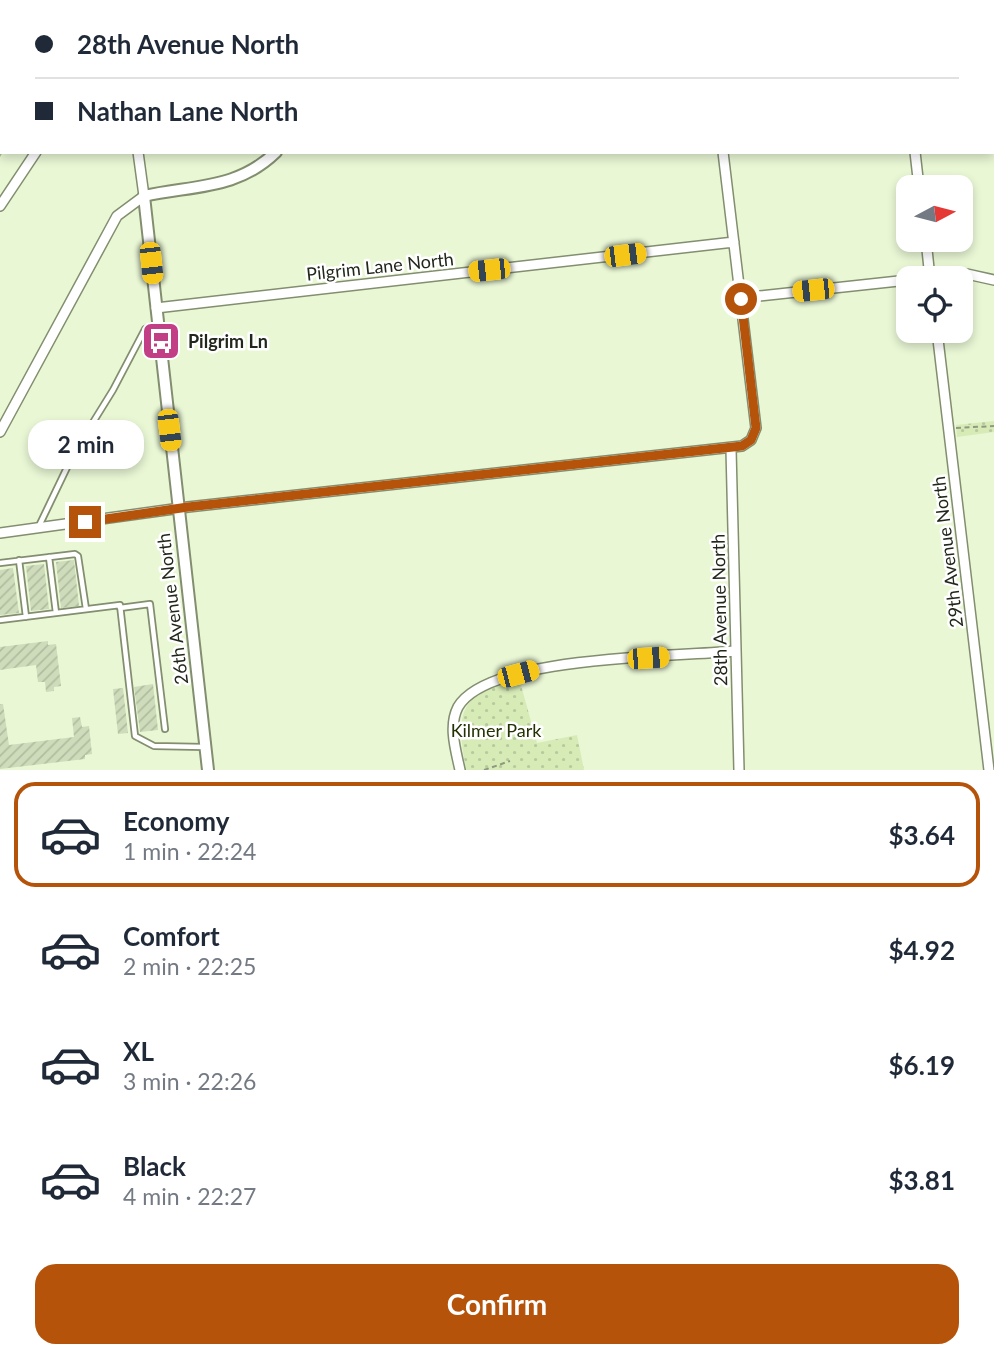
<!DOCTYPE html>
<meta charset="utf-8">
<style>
body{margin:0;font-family:Lato,sans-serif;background:#f2f2f3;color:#1f2937;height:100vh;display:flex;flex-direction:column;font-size:26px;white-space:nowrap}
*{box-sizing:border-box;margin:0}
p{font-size:23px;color:#747a83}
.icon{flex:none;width:38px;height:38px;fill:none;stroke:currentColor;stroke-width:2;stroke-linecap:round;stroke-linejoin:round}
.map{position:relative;height:770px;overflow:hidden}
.details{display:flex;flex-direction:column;background:#fff;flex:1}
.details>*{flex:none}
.banner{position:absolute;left:0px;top:0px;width:994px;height:154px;box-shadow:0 4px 10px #0003;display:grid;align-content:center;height:154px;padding:0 35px;background:#fff}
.needle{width:46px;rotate:83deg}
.tools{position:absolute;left:896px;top:175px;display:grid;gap:14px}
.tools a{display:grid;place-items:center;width:77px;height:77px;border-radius:14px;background:#fff;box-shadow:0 4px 10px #0003;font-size:35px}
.end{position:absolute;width:32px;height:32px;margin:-16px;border:9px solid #b45309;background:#fff;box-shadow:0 0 0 4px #fff}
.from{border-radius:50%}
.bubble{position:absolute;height:49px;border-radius:21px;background:#fff;box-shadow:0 4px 10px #0003;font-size:23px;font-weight:700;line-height:49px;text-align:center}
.car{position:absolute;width:21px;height:42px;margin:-21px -10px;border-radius:9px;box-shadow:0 0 5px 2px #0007;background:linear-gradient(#f5c518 24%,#345 0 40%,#f5c518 0 76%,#345 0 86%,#f5c518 0)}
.banner b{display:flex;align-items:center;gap:24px;height:66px;font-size:26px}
.banner b+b{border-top:2px solid #e0e1e3}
.banner i{width:18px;height:18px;background:#1f2937}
ul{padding:12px 0 0;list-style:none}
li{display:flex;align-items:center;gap:21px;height:105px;margin:0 14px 10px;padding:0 21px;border:4px solid transparent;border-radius:21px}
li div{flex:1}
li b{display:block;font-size:26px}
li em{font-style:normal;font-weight:700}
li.current{border-color:#b45309}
li>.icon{width:63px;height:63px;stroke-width:1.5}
.button{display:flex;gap:14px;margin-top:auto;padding:14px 35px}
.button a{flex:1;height:80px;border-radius:21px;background:#b45309;color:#fff;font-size:28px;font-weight:700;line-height:80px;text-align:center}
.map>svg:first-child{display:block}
</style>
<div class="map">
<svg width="994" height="770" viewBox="0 0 994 770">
<defs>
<pattern id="park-dots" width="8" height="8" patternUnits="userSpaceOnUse" patternTransform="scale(1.75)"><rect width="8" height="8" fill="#d7ebb7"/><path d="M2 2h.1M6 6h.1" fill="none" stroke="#b8ca9d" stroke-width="1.8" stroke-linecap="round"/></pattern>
<pattern id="building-hatch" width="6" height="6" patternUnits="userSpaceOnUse" patternTransform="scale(1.75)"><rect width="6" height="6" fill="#cfdcbb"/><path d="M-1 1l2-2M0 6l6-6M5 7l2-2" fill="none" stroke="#b1bda0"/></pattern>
</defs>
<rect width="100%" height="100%" fill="#e9f7d5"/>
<path fill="url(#park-dots)" d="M994,421V432L957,437L956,425Z
M519,678L537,743L577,735L584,770H466C456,713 457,695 519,678Z"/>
<path fill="#a8bf82" d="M0,0H99L2,2L3,152L0,157Z"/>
<path fill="url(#building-hatch)" d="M74,560L79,606L61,608L56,562Z
M44,564L49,609L31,611L26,566Z
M13,568L19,613L0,615V570Z
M48,641V645L56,644L61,686L54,687V691L46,692L45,682H38L36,665L0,670V647Z
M153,684L158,730L140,732L134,687Z
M123,688L128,733L118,734L113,689Z
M0,704H3L9,745L74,737L72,718L80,717L82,727L89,726L92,754L85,755V759L0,769Z"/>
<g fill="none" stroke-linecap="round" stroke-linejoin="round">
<defs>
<path id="service" d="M38,528L74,453L113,390L145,329L157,324
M49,557L56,613
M19,560L26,617
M0,563L75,554L78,556L86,609
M120,608L150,604L165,729
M0,620L120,605L135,736L154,746L204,747"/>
<path id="minor" d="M534,0V2
M693,0V2
M896,0V2
M136,2L137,0
M790,2L805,0
M915,152L919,187
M0,206L36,152
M926,240L930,278
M923,278L967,274L994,280
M741,298L908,280
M156,308L734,242
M937,331L989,770
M0,432L117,216L144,196L138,152
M731,449L739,770
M0,533L188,507L742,446L751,440L756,428L723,152
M460,770C456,751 448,726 458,707C488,655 677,657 735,651"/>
<path id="tertiary" d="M338,2L339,0
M208,770L144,196C193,185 237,190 276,152"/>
</defs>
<use href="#service" stroke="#828e6f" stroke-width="8"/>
<use href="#minor" stroke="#828e6f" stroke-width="12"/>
<use href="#tertiary" stroke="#828e6f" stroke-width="14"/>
<path stroke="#8f9981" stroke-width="2" stroke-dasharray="5 3.5" stroke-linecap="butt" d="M125,2L126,0
M956,428L994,426
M484,770L510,761"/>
<use href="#service" stroke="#fff" stroke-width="4.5"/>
<use href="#minor" stroke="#fff" stroke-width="9"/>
<use href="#tertiary" stroke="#fff" stroke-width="10"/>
</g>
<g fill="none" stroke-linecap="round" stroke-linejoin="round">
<path stroke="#b45309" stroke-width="9" d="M85,522L188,507L742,446L751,440L756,428L741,299"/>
</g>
<defs>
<symbol id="bus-square" viewBox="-11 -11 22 22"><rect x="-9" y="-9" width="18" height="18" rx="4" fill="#c33f85" stroke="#fff"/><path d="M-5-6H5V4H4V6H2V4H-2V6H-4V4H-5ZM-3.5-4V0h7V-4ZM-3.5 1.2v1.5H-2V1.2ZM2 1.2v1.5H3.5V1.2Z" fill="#fff"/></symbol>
</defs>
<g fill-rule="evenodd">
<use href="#bus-square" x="139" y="319" width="44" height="44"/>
</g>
<g text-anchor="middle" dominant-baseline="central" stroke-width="5" stroke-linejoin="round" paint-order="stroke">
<g font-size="18" fill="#22271b" stroke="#fff">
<text transform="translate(380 266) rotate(-6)">Pilgrim Lane North</text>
<text transform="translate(947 552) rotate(-97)">29th Avenue North</text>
<text transform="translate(172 609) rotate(-97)">26th Avenue North</text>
<text transform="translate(719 610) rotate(-91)">28th Avenue North</text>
</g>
<g font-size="18" font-weight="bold" fill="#22271b" stroke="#fff" text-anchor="start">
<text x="188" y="341">Pilgrim Ln</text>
</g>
<g font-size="18" fill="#233103" stroke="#fff">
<text x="496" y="730">Kilmer Park</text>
</g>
</g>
</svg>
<div class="tools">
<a><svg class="needle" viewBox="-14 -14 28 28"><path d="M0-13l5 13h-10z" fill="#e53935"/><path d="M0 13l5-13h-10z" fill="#747a83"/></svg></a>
<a><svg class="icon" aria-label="locate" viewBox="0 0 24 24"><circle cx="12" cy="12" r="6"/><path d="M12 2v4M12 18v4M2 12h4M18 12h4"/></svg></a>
</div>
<i class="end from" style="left:741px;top:299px"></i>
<i class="end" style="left:85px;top:522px"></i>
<div class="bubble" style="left:28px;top:420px;width:116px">2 min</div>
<i class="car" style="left:625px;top:255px;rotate:83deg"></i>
<i class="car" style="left:151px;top:263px;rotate:174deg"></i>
<i class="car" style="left:489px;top:270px;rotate:264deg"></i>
<i class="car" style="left:813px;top:290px;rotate:264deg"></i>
<i class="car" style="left:169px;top:430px;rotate:173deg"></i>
<i class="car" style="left:648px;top:658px;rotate:86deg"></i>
<i class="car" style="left:518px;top:674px;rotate:75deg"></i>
<div class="banner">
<b><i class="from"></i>28th Avenue North</b>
<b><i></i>Nathan Lane North</b>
</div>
</div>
<section class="details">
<ul>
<li class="current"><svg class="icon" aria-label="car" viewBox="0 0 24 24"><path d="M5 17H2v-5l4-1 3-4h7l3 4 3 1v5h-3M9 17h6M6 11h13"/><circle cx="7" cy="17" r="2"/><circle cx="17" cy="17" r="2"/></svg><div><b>Economy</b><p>1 min · 22:24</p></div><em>$3.64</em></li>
<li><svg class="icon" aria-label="car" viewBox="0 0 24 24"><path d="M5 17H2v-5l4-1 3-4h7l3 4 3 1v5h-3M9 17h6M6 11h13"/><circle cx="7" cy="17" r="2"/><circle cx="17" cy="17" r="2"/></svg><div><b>Comfort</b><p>2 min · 22:25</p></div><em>$4.92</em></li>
<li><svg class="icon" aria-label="car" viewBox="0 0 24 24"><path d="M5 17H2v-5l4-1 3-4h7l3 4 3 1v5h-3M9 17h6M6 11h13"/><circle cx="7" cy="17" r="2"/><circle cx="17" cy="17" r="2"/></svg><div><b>XL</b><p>3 min · 22:26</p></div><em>$6.19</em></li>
<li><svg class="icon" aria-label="car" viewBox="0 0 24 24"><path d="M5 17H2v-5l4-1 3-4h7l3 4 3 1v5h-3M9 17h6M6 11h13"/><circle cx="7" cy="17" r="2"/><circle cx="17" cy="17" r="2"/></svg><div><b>Black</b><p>4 min · 22:27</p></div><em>$3.81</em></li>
</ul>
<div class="button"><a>Confirm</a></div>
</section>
